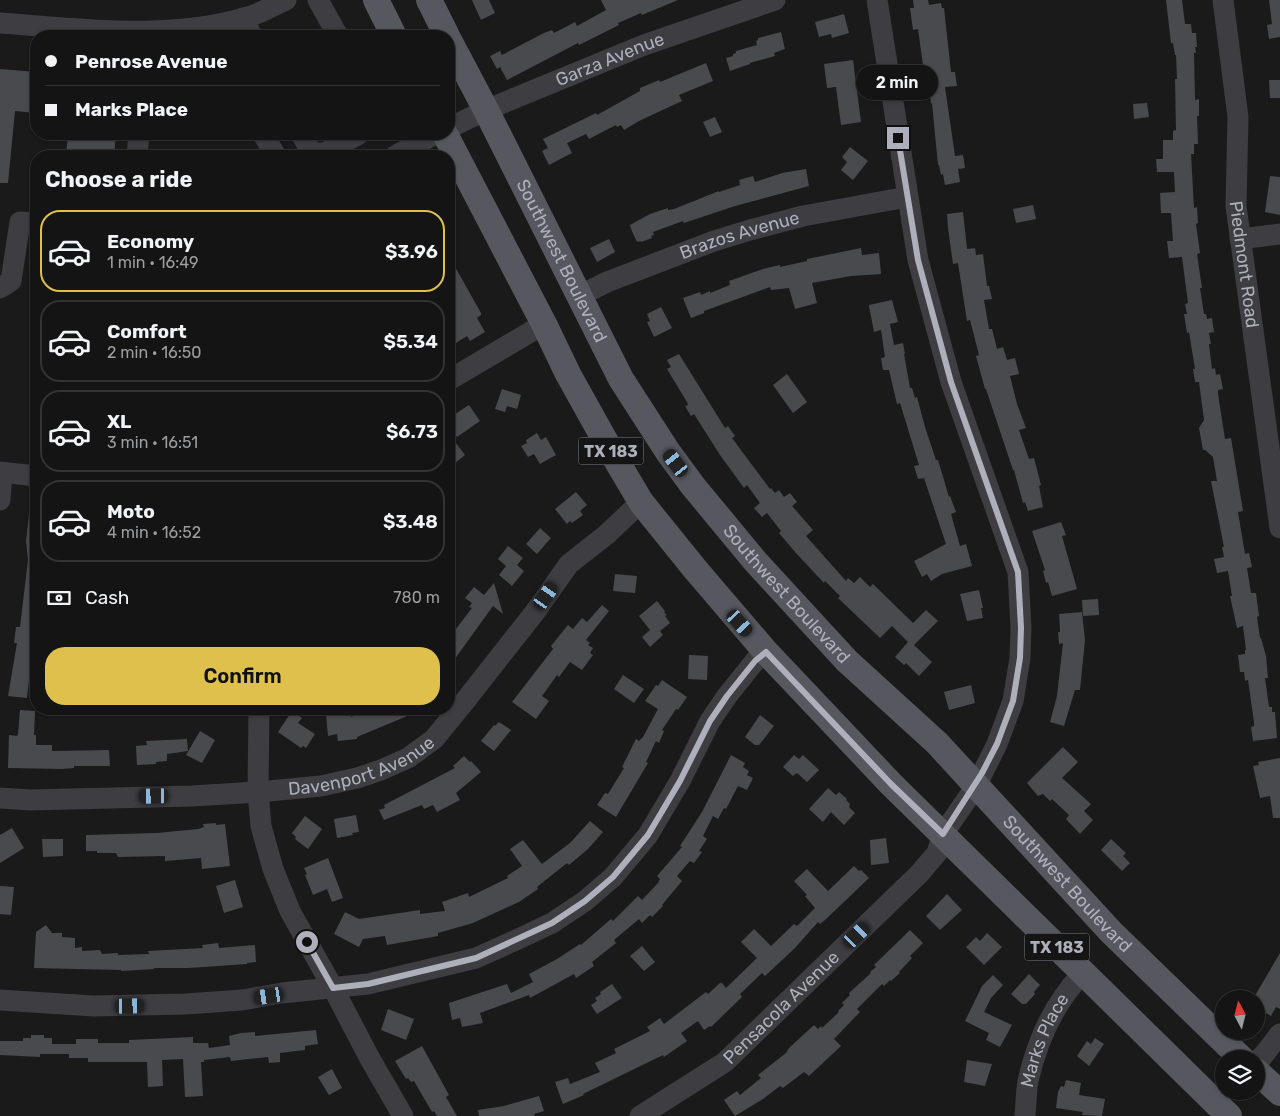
<!DOCTYPE html>
<meta charset="utf-8">
<style>
body{margin:0;font-family:Rubik,sans-serif;background:#1d1d1d;color:#f1f3f6;height:100vh;display:flex;flex-direction:column;font-size:19px;white-space:nowrap}
*{box-sizing:border-box;margin:0}
p{font-size:16px;color:#9d9ea0}
.icon{flex:none;width:28px;height:28px;fill:none;stroke:currentColor;stroke-width:2;stroke-linecap:round;stroke-linejoin:round}
.map{position:relative;flex:1;overflow:hidden}
.side{position:absolute;left:30px;top:150px;width:425px;height:565px;display:flex;flex-direction:column;background:#141414;border-radius:20px;box-shadow:0 1px 4px #0004,0 0 0 1px #333334}
.side>*{flex:none}
.hud{position:absolute;left:30px;top:30px;width:425px;height:110px;border-radius:20px;box-shadow:0 1px 4px #0004,0 0 0 1px #333334;display:grid;align-content:center;height:110px;padding:0 15px;background:#141414}
.needle{width:32px;rotate:353deg}
.fabs{position:absolute;left:1215px;top:990px;display:grid;gap:10px}
.fabs a{display:grid;place-items:center;width:50px;height:50px;border-radius:50%;background:#141414;box-shadow:0 1px 4px #0004,0 0 0 1px #333334;font-size:25px}
.end{position:absolute;width:22px;height:22px;margin:-11px;border:6px solid #adb0ba;background:#111;box-shadow:0 0 0 2px #111}
.from{border-radius:50%}
.bubble{position:absolute;height:35px;border-radius:18px;background:#141414;box-shadow:0 1px 4px #0004,0 0 0 1px #333334;font-size:16px;font-weight:600;line-height:35px;text-align:center}
.car{position:absolute;width:15px;height:30px;margin:-15px -8px;border-radius:6px;box-shadow:0 0 4px 1px #0007;background:linear-gradient(#222 24%,#8ab4d8 0 40%,#222 0 76%,#8ab4d8 0 86%,#222 0)}
.hud b{display:flex;align-items:center;gap:18px;height:48px;font-size:19px}
.hud b+b{border-top:1px solid #333334}
.hud i{width:12px;height:12px;background:#f1f3f6}
ul{padding:0;list-style:none}
li{display:flex;align-items:center;gap:15px;height:82px;margin:0 10px 8px;padding:0 5px;border:2px solid #333334;border-radius:20px}
li div{flex:1}
li b{display:block;font-size:19px}
li em{font-style:normal;font-weight:600}
li.on{border-color:#e0c04d}
li>.icon{width:45px;height:45px;stroke-width:1.5}
h2{padding:0 15px;font-size:22px;line-height:60px}
.pay{display:flex;align-items:center;gap:12px;height:55px;padding:0 15px;font-size:19px}
.pay p{margin-inline-start:auto}
.primary-button{display:flex;gap:10px;margin-top:auto;padding:10px 15px}
.primary-button a{flex:1;height:58px;border-radius:20px;background:#e0c04d;color:#111;font-size:20px;font-weight:600;line-height:58px;text-align:center}
.map>svg:first-child{display:block}
</style>
<div class="map">
<svg width="1280" height="1116" viewBox="0 0 1280 1116">
<rect width="100%" height="100%" fill="#1a1a1b"/>
<path fill="#494a4e" d="M472,0H489L495,13L481,20Z
M601,0H678L642,15L641,13L618,23L619,25L579,45L578,43L507,80L500,67L497,69L490,56L500,51L502,55L544,33L552,30L554,33L575,22L577,26L606,10Z
M913,0H928L929,5L941,3L942,8H944L951,72H955L957,86L945,87L955,156L963,155L965,168L958,169L960,182L945,185L943,174L941,175L939,165H938L932,103L931,104L930,93L927,94L918,29L913,30L910,8H914Z
M1166,0H1182L1185,24H1191L1192,33H1196L1197,47H1195L1196,53H1194L1195,100L1199,99V116H1197L1198,144H1194V154H1191L1194,208L1197,207L1198,223L1196,224L1200,253L1197,254L1202,288H1200L1204,314H1206L1207,319L1212,318L1214,332L1209,333L1211,344H1209L1212,369L1215,368L1216,375L1220,374L1223,389L1218,390V394L1225,439L1231,438L1243,511L1238,512L1245,554L1249,553L1252,567L1247,568L1251,593H1256L1259,616L1257,617L1260,638H1261L1266,656L1268,678H1265L1269,707H1272V712H1275L1277,738L1253,741L1251,727L1254,726V722L1248,680L1245,681L1244,672H1240L1238,655L1245,654V650H1246L1243,626L1237,628L1230,596H1232L1228,571L1217,573L1214,559L1224,557L1222,547H1224L1211,481H1217L1213,457L1205,450H1203L1199,428L1204,420L1199,382H1195L1193,369H1195L1189,332L1187,333L1184,314H1187L1185,304L1188,303L1182,257L1169,258L1167,241H1173L1171,213H1161L1160,193L1175,192L1174,172H1157L1156,159H1163V140H1173V131L1176,130L1175,79H1177L1176,55H1175L1173,43H1171Z
M1269,0H1280V37L1269,39L1267,25L1272,24Z
M844,14L849,33L832,38L831,34L819,37L815,22Z
M781,32L785,49L774,53L775,56L750,63V64L730,71L726,58L733,56V54L736,53V51L757,45L756,41L758,40V38Z
M853,60L861,122L841,125L836,87L827,88L824,64Z
M706,63L713,81L679,95L682,101L639,121L624,130L621,125L617,127L616,125L589,139L586,134L567,143L572,153L549,165L542,151L548,148L543,139L596,113L597,115L640,91V88L659,80L660,82Z
M0,69L36,72V113L15,111L8,183H0Z
M1269,80H1280V98H1270Z
M1147,103L1149,117L1134,119L1133,104Z
M715,117L722,132L710,137L703,122Z
M68,134H116L114,156H66Z
M850,147L868,161L853,180L841,170L847,162L842,157Z
M806,169L809,186L735,206L684,223L683,221L653,232L654,235L651,236L652,238L641,242V241L637,242L631,229L630,225L650,214L668,208V210L674,209L719,191V192L740,185L739,180L753,176L755,182L782,173Z
M1270,176L1280,177V215L1265,212Z
M1033,205L1036,219L1016,223L1013,209Z
M963,212L967,249L975,248L976,255L983,254L987,286H989L992,299L984,300L989,329H992L997,349L1003,347L1007,360L1015,358L1019,374L1010,376L1017,404L1026,428L1019,430L1029,459L1034,458L1041,485L1039,486L1043,507L1028,511L1025,502L1023,503L1014,470H1013L986,389H985L976,356L979,355L970,320L967,321L958,263L953,264L948,228L947,214Z
M609,239L615,252L597,262L590,248Z
M861,248L862,255L879,253L881,274L851,276L812,283L817,303L795,309L789,288L771,290L770,287L704,311V313L691,318L683,298L700,292L701,295L710,291V293L730,285L729,281L763,269L780,265V267L807,261V259Z
M449,256L481,313V315L477,318L485,332L470,341L467,336L456,343H449Z
M892,300L898,322L890,324L894,345L903,343L905,354H904L910,388H912L915,398L917,397L925,427L936,460H938L949,497L950,496L956,512L951,514L960,546L966,544L972,566L942,574L931,581L927,574L922,577L914,561L946,544L924,478L918,479L914,466L919,465L900,403L897,404L889,370H883L881,358L885,357L881,330L874,332L869,306V305Z
M661,307L672,328L654,337L647,322L650,321L647,314Z
M679,354L725,428L728,426L735,436L732,438L770,489L771,488L775,493L779,490L784,497L790,493L797,502L792,506L813,530L806,536L846,581L848,578L854,583L860,577L870,587L873,584L913,623L926,610L938,621L914,645L932,662L919,676L906,663L904,665L895,657L908,642L892,626L880,638L838,598L840,596L825,581L824,583L795,552L779,533L781,531L767,513L762,517L754,508L760,503L747,485L744,488L720,455L694,414L691,416L685,406L688,405L687,402L667,369L671,367L667,360Z
M787,374L807,402L793,413L773,385Z
M502,389L521,395L517,409L507,406L505,412L495,409Z
M469,405L480,421L457,437L449,425V418Z
M537,433L541,440L546,437L556,455L540,464L534,454L528,457L521,446L527,443L526,440Z
M449,434L465,455L449,468Z
M576,492L587,505L580,511L583,515L572,523L570,521L567,524L555,509Z
M29,514H36V646L33,645L27,698L8,696L17,643H14L16,627H20L28,560L26,541Z
M1061,522L1066,535L1062,536L1077,589L1052,596L1048,582L1046,583L1043,571L1045,570L1032,531Z
M540,528L551,538L537,554L526,544Z
M508,546L523,558L517,565L524,571L512,586L499,575L506,566L498,559Z
M615,574L637,576L635,593L613,591Z
M494,583L503,614L493,606L449,667V638L472,608L469,607L472,603L465,598L474,587L484,595Z
M979,590L983,608H981L983,618L967,621L960,594Z
M1098,599L1099,615L1083,616L1082,600Z
M657,601L665,611L664,612L667,615L665,616L670,623L660,631L663,635L650,647L642,637L650,630L639,616Z
M602,605L609,611L586,640L590,643L588,645L593,648L590,653L593,655L582,670L570,662L559,677L557,675L542,696L549,701L536,719L512,702L553,649L551,646L568,625L573,629L582,618L587,622Z
M1082,612L1085,640L1080,690H1075L1064,726L1050,722L1057,696L1063,643L1059,644L1058,632H1060V629L1059,614Z
M689,655L708,656L707,680L688,679Z
M623,675L644,689L634,703L614,689Z
M662,680L687,697L678,710L676,709L662,730L664,731L659,743L656,741L646,762L648,763L616,817L597,805L605,793L608,794L624,768L622,767L636,739L639,741L643,737L658,709L645,701L656,685L658,686Z
M971,685L975,703L949,710L944,692Z
M371,709L372,712L379,709H424L357,737V739L338,741L337,734L328,736L326,715L350,712L351,717Z
M20,710L35,711L34,735H36V745H52V751L109,750L110,766H74V768L62,769L8,768L9,735L17,736L18,734Z
M292,711L302,718L298,723L315,734L306,748L303,746L301,748L278,732Z
M760,715L774,726L759,745H755L745,737Z
M499,722L511,730L494,751L481,741L494,725L495,726Z
M200,731L215,740L202,763L186,755Z
M187,739L188,751L167,754V761L156,762V764L137,765L136,746L147,745L146,741Z
M1063,747L1078,762L1062,778L1091,804L1084,811L1093,820L1080,834L1066,819L1069,815L1052,799L1050,801L1043,794L1038,796L1027,783Z
M731,755L745,763L743,767L749,771L747,775L753,778L747,790L738,786L726,809L724,808L718,819L713,816L703,836L707,839L699,851L702,852L694,863L690,861L677,876L682,881L662,905L663,906L652,917L650,915L642,923L639,919L614,940L616,943L592,962L594,966L576,978L574,974L530,998L529,995L480,1013L483,1023L462,1027L460,1018L452,1020L449,1003L507,984L511,993L533,982L529,974L557,959L580,944L581,945L611,919L613,921L638,896L642,900L658,883L660,879L657,876L682,847L680,846L702,812Z
M794,755L799,759L803,755L819,770L807,782L797,773L793,776L783,767Z
M464,756L470,762L471,761L481,772L456,793L460,800L437,812L433,805L424,809L422,805L384,820L379,810L385,808L384,805L455,768L453,766Z
M1280,758V818H1273L1270,796L1260,798L1253,766L1259,765L1258,762Z
M828,788L836,795L839,792L847,799L846,800L850,804L849,807L855,813L844,825L831,812L823,822L809,809Z
M356,815L359,832L352,833L353,835L337,838L334,819Z
M305,816L322,829L308,849L295,839L296,837L292,833Z
M590,821L603,832L588,849L569,865L567,863L537,887L538,889L519,902L473,923L438,933V936L387,945L385,936L363,939L359,947L334,934L345,912L359,919L420,910V914L445,911L442,902L468,893L469,897L508,878L507,876L522,866L510,849L523,840L542,864L570,843Z
M216,823V825L225,824L230,866L202,869L201,858L165,861V856L118,857L116,853H97V851H86V835L157,833L198,829L204,827L203,824Z
M12,828L24,848L0,863V835Z
M886,838L889,863L871,865L870,840Z
M42,839H63V856L43,857Z
M1111,839L1126,853L1123,856L1130,863L1122,871L1101,850Z
M328,858L343,898L332,902L327,889L313,895L305,875L307,874L304,868Z
M854,866L859,871L861,870L869,878L825,920L820,924L818,922L795,948L765,976L762,973L740,994L742,997L711,1027L710,1026L704,1030L698,1021L681,1033L687,1041L664,1057L663,1055L583,1094L584,1095L563,1104L555,1082L568,1078L570,1084L600,1072L595,1063L616,1053L614,1049L650,1031L647,1027L660,1018L664,1024L706,992L708,994L720,983H722L726,988L757,958L741,942L754,929L771,946L794,924L797,926L815,908L805,896L807,895L794,881L807,869L828,891Z
M235,880L243,907L224,913L216,886Z
M0,886L14,887L11,915L0,914Z
M947,894L962,910L940,930L926,916Z
M46,925L52,933H62V937L75,938V948L82,947V951L100,950L102,954L118,953V955L149,954L148,951L203,948L202,945L218,943L219,948L255,945L256,962L247,963V964L189,968H154V969L121,971V970L34,968L36,932Z
M910,930L923,943L910,956L912,958L899,972L900,973L891,981L890,980L884,986L882,984L857,1009L860,1012L834,1039L841,1046L809,1076L804,1072L783,1088L780,1086L763,1099L735,1116L724,1100L737,1091L740,1095L761,1078L758,1075L786,1053L789,1048L814,1025L818,1029L821,1026L822,1028L839,1012L838,1011L844,1005L842,1003L850,995L849,993L871,973L870,972L876,967L874,965Z
M987,933L1002,947L984,965L966,947L976,937L980,941Z
M642,946L655,962L644,971L630,956Z
M1280,953V1009L1276,1007L1271,1016L1256,1007V994Z
M1029,974L1040,985L1034,992L1035,994L1026,1004H1022L1011,994Z
M993,975L1003,985L991,998L984,1012L1012,1025L1000,1047L986,1040L989,1033L965,1021L982,986Z
M612,984L622,998L597,1014L591,1005L597,1001L595,998L601,994L600,992Z
M388,1009L414,1019L406,1040L381,1030Z
M316,1030L318,1044L305,1046V1050L280,1053V1062L269,1063L268,1057L231,1061L230,1057L204,1060V1062H201L203,1096L185,1097L183,1059L162,1060L163,1086L148,1087L147,1062H88V1058H69V1054H40V1057L0,1055V1041H23V1038H31V1035H44V1038H52V1044H76V1039H98V1043H129V1040L193,1037V1043H208L209,1048L230,1045L229,1036L241,1033L255,1032V1036Z
M1095,1038L1104,1044L1089,1066L1077,1056L1087,1041L1091,1044Z
M422,1046L449,1095L446,1097L457,1116H437L434,1111L432,1112L414,1081L411,1082L408,1078L406,1079L395,1061Z
M967,1060L992,1064L985,1086L964,1082Z
M332,1069L342,1088L329,1095L318,1077Z
M1066,1080L1081,1083L1079,1095L1105,1099L1102,1116L1082,1115L1083,1112L1056,1108L1058,1092L1061,1086L1064,1087Z
M539,1096L544,1111L534,1114L535,1116H479L478,1110L504,1106Z"/>
<g fill="none" stroke-linecap="round" stroke-linejoin="round">
<g stroke="#3d3d42" stroke-width="21">
<path d="M318,0L338,36"/>
<path id="s1" d="M1223,0L1238,117L1236,206L1280,528"/>
<path d="M243,18L252,36"/>
<path d="M0,23C83,29 170,41 251,16C263,12 274,5 286,0"/>
<path id="s2" d="M449,128L486,110L644,45L775,0"/>
<path d="M263,134L276,156"/>
<path d="M301,134L312,153H325L359,134"/>
<path d="M137,156L139,134"/>
<path d="M395,156L435,134"/>
<path d="M1240,239L1280,234"/>
<path d="M0,288L11,281L20,222L36,223"/>
<path id="s3" d="M579,296L607,282L714,241L750,230L803,216L907,197"/>
<path d="M449,380L544,324"/>
<path d="M0,472L36,476"/>
<path d="M0,500L2,473"/>
<path d="M259,709L258,792L261,826L273,869L290,911L333,988L369,1057L403,1116"/>
<path id="s4" d="M0,798L30,800L192,796L258,792L321,786L357,778L381,770L408,758L434,739L465,701L535,612L569,564L606,535L641,502"/>
<path d="M0,1000L93,1006L186,1004L242,1000L282,993L368,984L476,958L516,940L552,923L585,901L613,877L648,835L680,781L710,721L727,696L755,661L766,652"/>
<path d="M1256,1061L1262,1057L1280,1034"/>
<path id="s5" d="M640,1116L725,1062L919,874L937,853L943,834L976,786L997,744L1013,701L1020,658L1021,628L1018,572L951,382L918,260L877,0"/>
<path id="s6" d="M1025,1116C1026,1105 1026,1093 1028,1081C1037,1041 1054,1003 1083,973"/>
</g>
<g stroke="#57585f" stroke-width="26">
<path d="M376,0L394,36"/>
<path d="M429,0L447,36"/>
<path id="s7" d="M449,40L486,110L621,379L668,452L693,486L755,561L847,661L937,743L1111,932L1242,1059"/>
<path d="M445,134L544,324L568,374L612,453L641,502L695,569L766,652L891,784L1229,1116"/>
<path d="M1256,1071L1280,1093"/>
</g>
</g>
<g fill="none" stroke-linecap="round" stroke-linejoin="round">
<path stroke="#adb0ba" stroke-width="6" d="M307,942L333,988L368,984L476,958L552,923L585,901L613,877L648,835L680,781L710,721L727,696L755,661L766,652L891,784L943,834L982,773L997,744L1013,701L1020,658L1021,628L1018,572L951,382L918,260L898,138"/>
</g>
<g text-anchor="middle" dominant-baseline="central" stroke-width="5" stroke-linejoin="round" paint-order="stroke">
<g fill="#151516" stroke="#7f8289" stroke-width="1">
<rect x="578.5" y="437.5" width="65" height="27" rx="4"/>
<rect x="1024.5" y="933.5" width="65" height="27" rx="4"/>
</g>
<g font-size="16" font-weight="bold" fill="#adb0ba">
<text x="611" y="451">TX 183</text>
<text x="1057" y="947">TX 183</text>
</g>
<g font-size="18" fill="#adb0ba" stroke="#151516">
<text stroke="none"><textPath href="#s2" startOffset="175">Garza Avenue</textPath></text>
<text stroke="none"><textPath href="#s3" startOffset="172">Brazos Avenue</textPath></text>
<text stroke="none"><textPath href="#s7" startOffset="248">Southwest Boulevard</textPath></text>
<text stroke="none"><textPath href="#s1" startOffset="266">Piedmont Road</textPath></text>
<text stroke="none"><textPath href="#s7" startOffset="652">Southwest Boulevard</textPath></text>
<text stroke="none"><textPath href="#s4" startOffset="366">Davenport Avenue</textPath></text>
<text stroke="none"><textPath href="#s7" startOffset="1056">Southwest Boulevard</textPath></text>
<text stroke="none"><textPath href="#s5" startOffset="179">Pensacola Avenue</textPath></text>
<text stroke="none"><textPath href="#s6" startOffset="79">Marks Place</textPath></text>
</g>
</g>
</svg>
<div class="fabs">
<a><svg class="needle" viewBox="-14 -14 28 28"><path d="M0-13l5 13h-10z" fill="#e53935"/><path d="M0 13l5-13h-10z" fill="#9d9ea0"/></svg></a>
<a><svg class="icon" aria-label="layers" viewBox="0 0 24 24"><path d="M12 4l9 5-9 5-9-5zM3 14l9 5 9-5"/></svg></a>
</div>
<i class="end from" style="left:307px;top:942px"></i>
<i class="end" style="left:898px;top:138px"></i>
<div class="bubble" style="left:856px;top:65px;width:82px">2 min</div>
<i class="car" style="left:676px;top:463px;rotate:323deg"></i>
<i class="car" style="left:546px;top:596px;rotate:35deg"></i>
<i class="car" style="left:740px;top:623px;rotate:138deg"></i>
<i class="car" style="left:154px;top:796px;rotate:269deg"></i>
<i class="car" style="left:857px;top:935px;rotate:46deg"></i>
<i class="car" style="left:269px;top:996px;rotate:261deg"></i>
<i class="car" style="left:130px;top:1006px;rotate:89deg"></i>
<div class="hud">
<b><i class="from"></i>Penrose Avenue</b>
<b><i></i>Marks Place</b>
</div>
<section class="side">
<h2>Choose a ride</h2>
<ul>
<li class="on"><svg class="icon" aria-label="car" viewBox="0 0 24 24"><path d="M5 17H2v-5l4-1 3-4h7l3 4 3 1v5h-3M9 17h6M6 11h13"/><circle cx="7" cy="17" r="2"/><circle cx="17" cy="17" r="2"/></svg><div><b>Economy</b><p>1 min · 16:49</p></div><em>$3.96</em></li>
<li><svg class="icon" aria-label="car" viewBox="0 0 24 24"><path d="M5 17H2v-5l4-1 3-4h7l3 4 3 1v5h-3M9 17h6M6 11h13"/><circle cx="7" cy="17" r="2"/><circle cx="17" cy="17" r="2"/></svg><div><b>Comfort</b><p>2 min · 16:50</p></div><em>$5.34</em></li>
<li><svg class="icon" aria-label="car" viewBox="0 0 24 24"><path d="M5 17H2v-5l4-1 3-4h7l3 4 3 1v5h-3M9 17h6M6 11h13"/><circle cx="7" cy="17" r="2"/><circle cx="17" cy="17" r="2"/></svg><div><b>XL</b><p>3 min · 16:51</p></div><em>$6.73</em></li>
<li><svg class="icon" aria-label="car" viewBox="0 0 24 24"><path d="M5 17H2v-5l4-1 3-4h7l3 4 3 1v5h-3M9 17h6M6 11h13"/><circle cx="7" cy="17" r="2"/><circle cx="17" cy="17" r="2"/></svg><div><b>Moto</b><p>4 min · 16:52</p></div><em>$3.48</em></li>
</ul>
<div class="pay"><svg class="icon" aria-label="cash" viewBox="0 0 24 24"><path d="M3 7h18v10H3z"/><circle cx="12" cy="12" r="2"/></svg>Cash<p>780 m</p></div>
<div class="primary-button"><a>Confirm</a></div>
</section>
</div>
